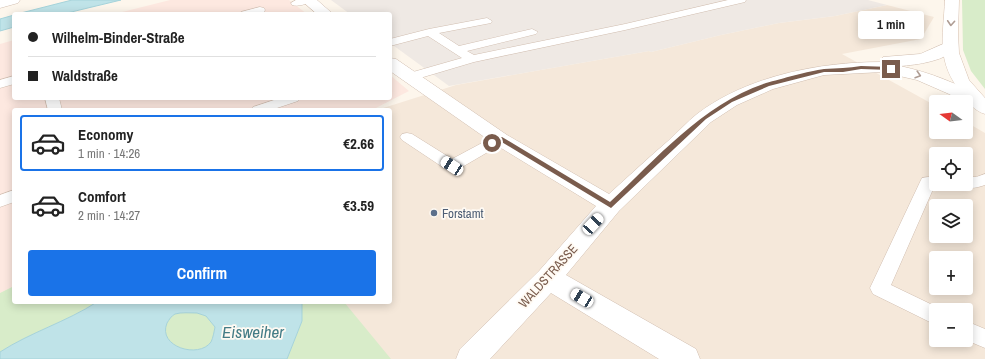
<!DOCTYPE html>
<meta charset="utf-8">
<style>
body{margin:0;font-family:"Archivo Narrow",sans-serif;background:#f2f2f2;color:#222;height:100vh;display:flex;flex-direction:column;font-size:15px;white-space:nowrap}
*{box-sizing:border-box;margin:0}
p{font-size:13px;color:#767676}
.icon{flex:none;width:22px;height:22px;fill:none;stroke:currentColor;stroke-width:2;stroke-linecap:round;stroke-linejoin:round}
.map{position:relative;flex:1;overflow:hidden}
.side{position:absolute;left:12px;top:108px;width:380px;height:196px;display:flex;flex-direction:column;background:#fff;border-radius:4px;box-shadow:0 2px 10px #0003}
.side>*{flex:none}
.guide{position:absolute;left:12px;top:12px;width:380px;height:88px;border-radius:4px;box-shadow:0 2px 10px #0003;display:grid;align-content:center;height:88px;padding:0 16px;background:#fff}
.needle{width:26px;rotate:285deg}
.tools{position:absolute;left:929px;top:95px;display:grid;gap:8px}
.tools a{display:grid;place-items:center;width:44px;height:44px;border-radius:4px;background:#fff;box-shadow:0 2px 10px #0003;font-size:20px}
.end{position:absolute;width:18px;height:18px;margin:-9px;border:5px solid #7a5c4d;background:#fff;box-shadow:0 0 0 2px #fff}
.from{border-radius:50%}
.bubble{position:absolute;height:28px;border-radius:4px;background:#fff;box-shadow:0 2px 10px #0003;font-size:13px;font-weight:700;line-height:28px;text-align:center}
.car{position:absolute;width:12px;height:24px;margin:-12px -6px;border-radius:5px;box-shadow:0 0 3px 1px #0007;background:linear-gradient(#fff 24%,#345 0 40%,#fff 0 76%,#345 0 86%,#fff 0)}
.guide b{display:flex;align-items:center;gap:14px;height:38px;font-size:15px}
.guide b+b{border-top:1px solid #e0e0e0}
.guide i{width:10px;height:10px;background:#222}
ul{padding:7px 0 0;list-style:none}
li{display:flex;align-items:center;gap:12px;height:56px;margin:0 8px 6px;padding:0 8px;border:2px solid transparent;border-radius:4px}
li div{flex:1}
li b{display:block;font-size:15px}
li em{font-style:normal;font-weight:700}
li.selected{border-color:#1a73e8}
li>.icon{width:36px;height:36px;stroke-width:1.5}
.cta{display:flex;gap:8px;margin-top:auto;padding:8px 16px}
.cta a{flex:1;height:46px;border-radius:4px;background:#1a73e8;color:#fff;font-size:16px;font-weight:700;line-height:46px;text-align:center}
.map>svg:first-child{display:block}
</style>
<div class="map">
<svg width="985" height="359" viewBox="0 0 985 359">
<rect width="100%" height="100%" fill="#fdf6ec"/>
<path fill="#f5e8da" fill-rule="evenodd" d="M887,5L934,17L921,39L842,54L936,106V132H966V122L985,133V359H0V293L14,286V302H390V110H377L456,85L649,51L651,52L721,35L779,23L835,16ZM936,154H966V184H936ZM936,206H966V236H936ZM936,258H966V288H936ZM936,310H966V340H936Z"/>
<path fill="#fde8e0" d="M170,0H289L307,14H114Z
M14,40V98H390V75L409,91L372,110H14V286L0,293V44Z"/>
<path fill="#efe9e4" d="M331,0H868L887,5L835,16L779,23L721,35L651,52L649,51L449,86L390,43V14H350Z"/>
<path fill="#d8ecc9" d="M962,0H985V89L971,71L963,50Z
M14,286V302H97C66,322 31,332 0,352V293Z
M302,302H344L391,359H287L302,321Z
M197,313L206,316L215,327C214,332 213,338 211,342C199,359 157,347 167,323C169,319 171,316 175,314C180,312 191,313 197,313Z"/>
<path fill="#bfe3e8" stroke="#a5d3da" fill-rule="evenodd" d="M72,0H121L63,14H17Z
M14,15V27L0,31V19Z
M97,302H302V321L287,359H0V352C31,332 66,322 97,302ZM197,313L206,316L215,327C214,332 213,338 211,342C199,359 157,347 167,323C169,320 171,316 175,314C181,312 191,313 197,313Z"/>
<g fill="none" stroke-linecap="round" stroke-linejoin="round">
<defs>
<path id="service" d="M296,0H312C308,4 298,7 292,5L291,3Z
M728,0H746L745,2L625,30L474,62L410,81L406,80L404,77L406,74L462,58L428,36L390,46V39L429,29L487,18L492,21L491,23L439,33L459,46L532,29L538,32L536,34L467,51L474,55L625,24Z
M260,7L264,8L265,10L264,12L257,14H240L241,12Z
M14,76V84L0,88V80Z
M45,98H59L62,110H48Z
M280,98H300L298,101L271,110H251L253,107Z
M407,133L412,134L452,159L495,136L500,135L505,136L507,139L505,142L457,170L452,171L447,170L402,140L400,137L402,134Z
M985,174V185C977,188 966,190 959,184H966V177H976Z
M928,177H936V184H943L942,186L934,187L891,285L943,310H936V325L873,294L870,288L920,182L922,178Z
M14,190V202L0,207V195Z
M966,321L985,329V348L966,340Z"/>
<path id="minor" d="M0,0H20L18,3L0,8Z
M301,0H317L333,14H317Z
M950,41L956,43L958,46C948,61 916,65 900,66C932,73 956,83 985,99V107C977,109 973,108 966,104V102H963L949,94L917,80L882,72L824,75L773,89L737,105L711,122L619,211L566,275L696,349L700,359H659L551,293L490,359H456L460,349L539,271L596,206L493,143L390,71V58L396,59L507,135L609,194C629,176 648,158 668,141C678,132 687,122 697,114C747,76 820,62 881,62L883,57L920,54Z"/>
<path id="secondary" d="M945,0H959L958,33L959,53L969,80L985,98V114C975,111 968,103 962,94C936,61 943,39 945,0Z"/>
</defs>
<use href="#service" stroke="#d1beb0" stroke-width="1"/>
<use href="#minor" stroke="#d1beb0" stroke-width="1"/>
<use href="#secondary" stroke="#d6c0b0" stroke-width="1"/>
<use href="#service" fill="#fff" fill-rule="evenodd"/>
<use href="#minor" fill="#fff" fill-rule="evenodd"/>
<use href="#secondary" fill="#fff" fill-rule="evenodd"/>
</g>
<defs><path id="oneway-chevron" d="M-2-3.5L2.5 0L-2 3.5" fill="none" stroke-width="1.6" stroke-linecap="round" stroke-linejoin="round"/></defs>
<g stroke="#af9d94">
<use href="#oneway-chevron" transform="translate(951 23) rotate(94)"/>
<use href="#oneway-chevron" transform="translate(918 75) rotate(17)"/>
</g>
<path fill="#7a5c4d" d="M861,66L891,67L894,69L891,70L861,69L843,72H824L769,86L732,102L706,119L611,208L500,141L492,145L489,143L498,137H502L610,202C656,159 704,103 766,83C781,79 809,71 824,69C837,68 849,68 861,66Z"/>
<circle fill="#5c6f8a" stroke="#fffaf3" stroke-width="1.5" cx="434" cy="213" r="4"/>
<g text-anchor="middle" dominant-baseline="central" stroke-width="3.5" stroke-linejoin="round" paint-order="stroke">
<g font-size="13" fill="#4e5e75" stroke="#fffaf3" text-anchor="start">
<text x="442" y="213">Forstamt</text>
</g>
<g font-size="13" fill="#7a5c4d" stroke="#fffaf3">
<text transform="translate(548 276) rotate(-48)">WALDSTRASSE</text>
</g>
<g font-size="17" font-style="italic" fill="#437c86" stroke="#fffaf3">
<text x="253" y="331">Eisweiher</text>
</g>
</g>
</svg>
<div class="tools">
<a><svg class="needle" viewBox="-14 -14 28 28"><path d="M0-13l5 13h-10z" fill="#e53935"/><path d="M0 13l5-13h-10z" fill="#767676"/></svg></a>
<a><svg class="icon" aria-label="locate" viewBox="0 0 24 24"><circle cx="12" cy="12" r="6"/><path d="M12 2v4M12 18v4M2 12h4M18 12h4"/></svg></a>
<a><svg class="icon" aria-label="layers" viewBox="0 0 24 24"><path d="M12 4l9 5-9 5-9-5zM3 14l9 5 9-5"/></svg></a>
<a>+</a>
<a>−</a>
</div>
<i class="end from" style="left:492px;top:143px"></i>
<i class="end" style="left:891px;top:69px"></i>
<div class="bubble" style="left:858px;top:11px;width:66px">1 min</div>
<i class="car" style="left:452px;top:166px;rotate:303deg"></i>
<i class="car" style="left:593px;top:224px;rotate:43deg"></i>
<i class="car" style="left:582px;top:298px;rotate:301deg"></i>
<div class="guide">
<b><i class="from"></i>Wilhelm-Binder-Straße</b>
<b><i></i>Waldstraße</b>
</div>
<section class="side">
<ul>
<li class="selected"><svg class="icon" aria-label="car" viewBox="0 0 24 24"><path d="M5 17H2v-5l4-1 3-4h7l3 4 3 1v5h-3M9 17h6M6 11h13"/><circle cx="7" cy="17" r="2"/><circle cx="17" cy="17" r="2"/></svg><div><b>Economy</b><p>1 min · 14:26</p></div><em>€2.66</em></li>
<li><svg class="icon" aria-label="car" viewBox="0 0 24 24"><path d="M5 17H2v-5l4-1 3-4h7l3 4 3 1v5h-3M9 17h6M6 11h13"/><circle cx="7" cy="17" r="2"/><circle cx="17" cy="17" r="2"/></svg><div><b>Comfort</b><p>2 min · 14:27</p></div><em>€3.59</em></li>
</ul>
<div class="cta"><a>Confirm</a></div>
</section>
</div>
